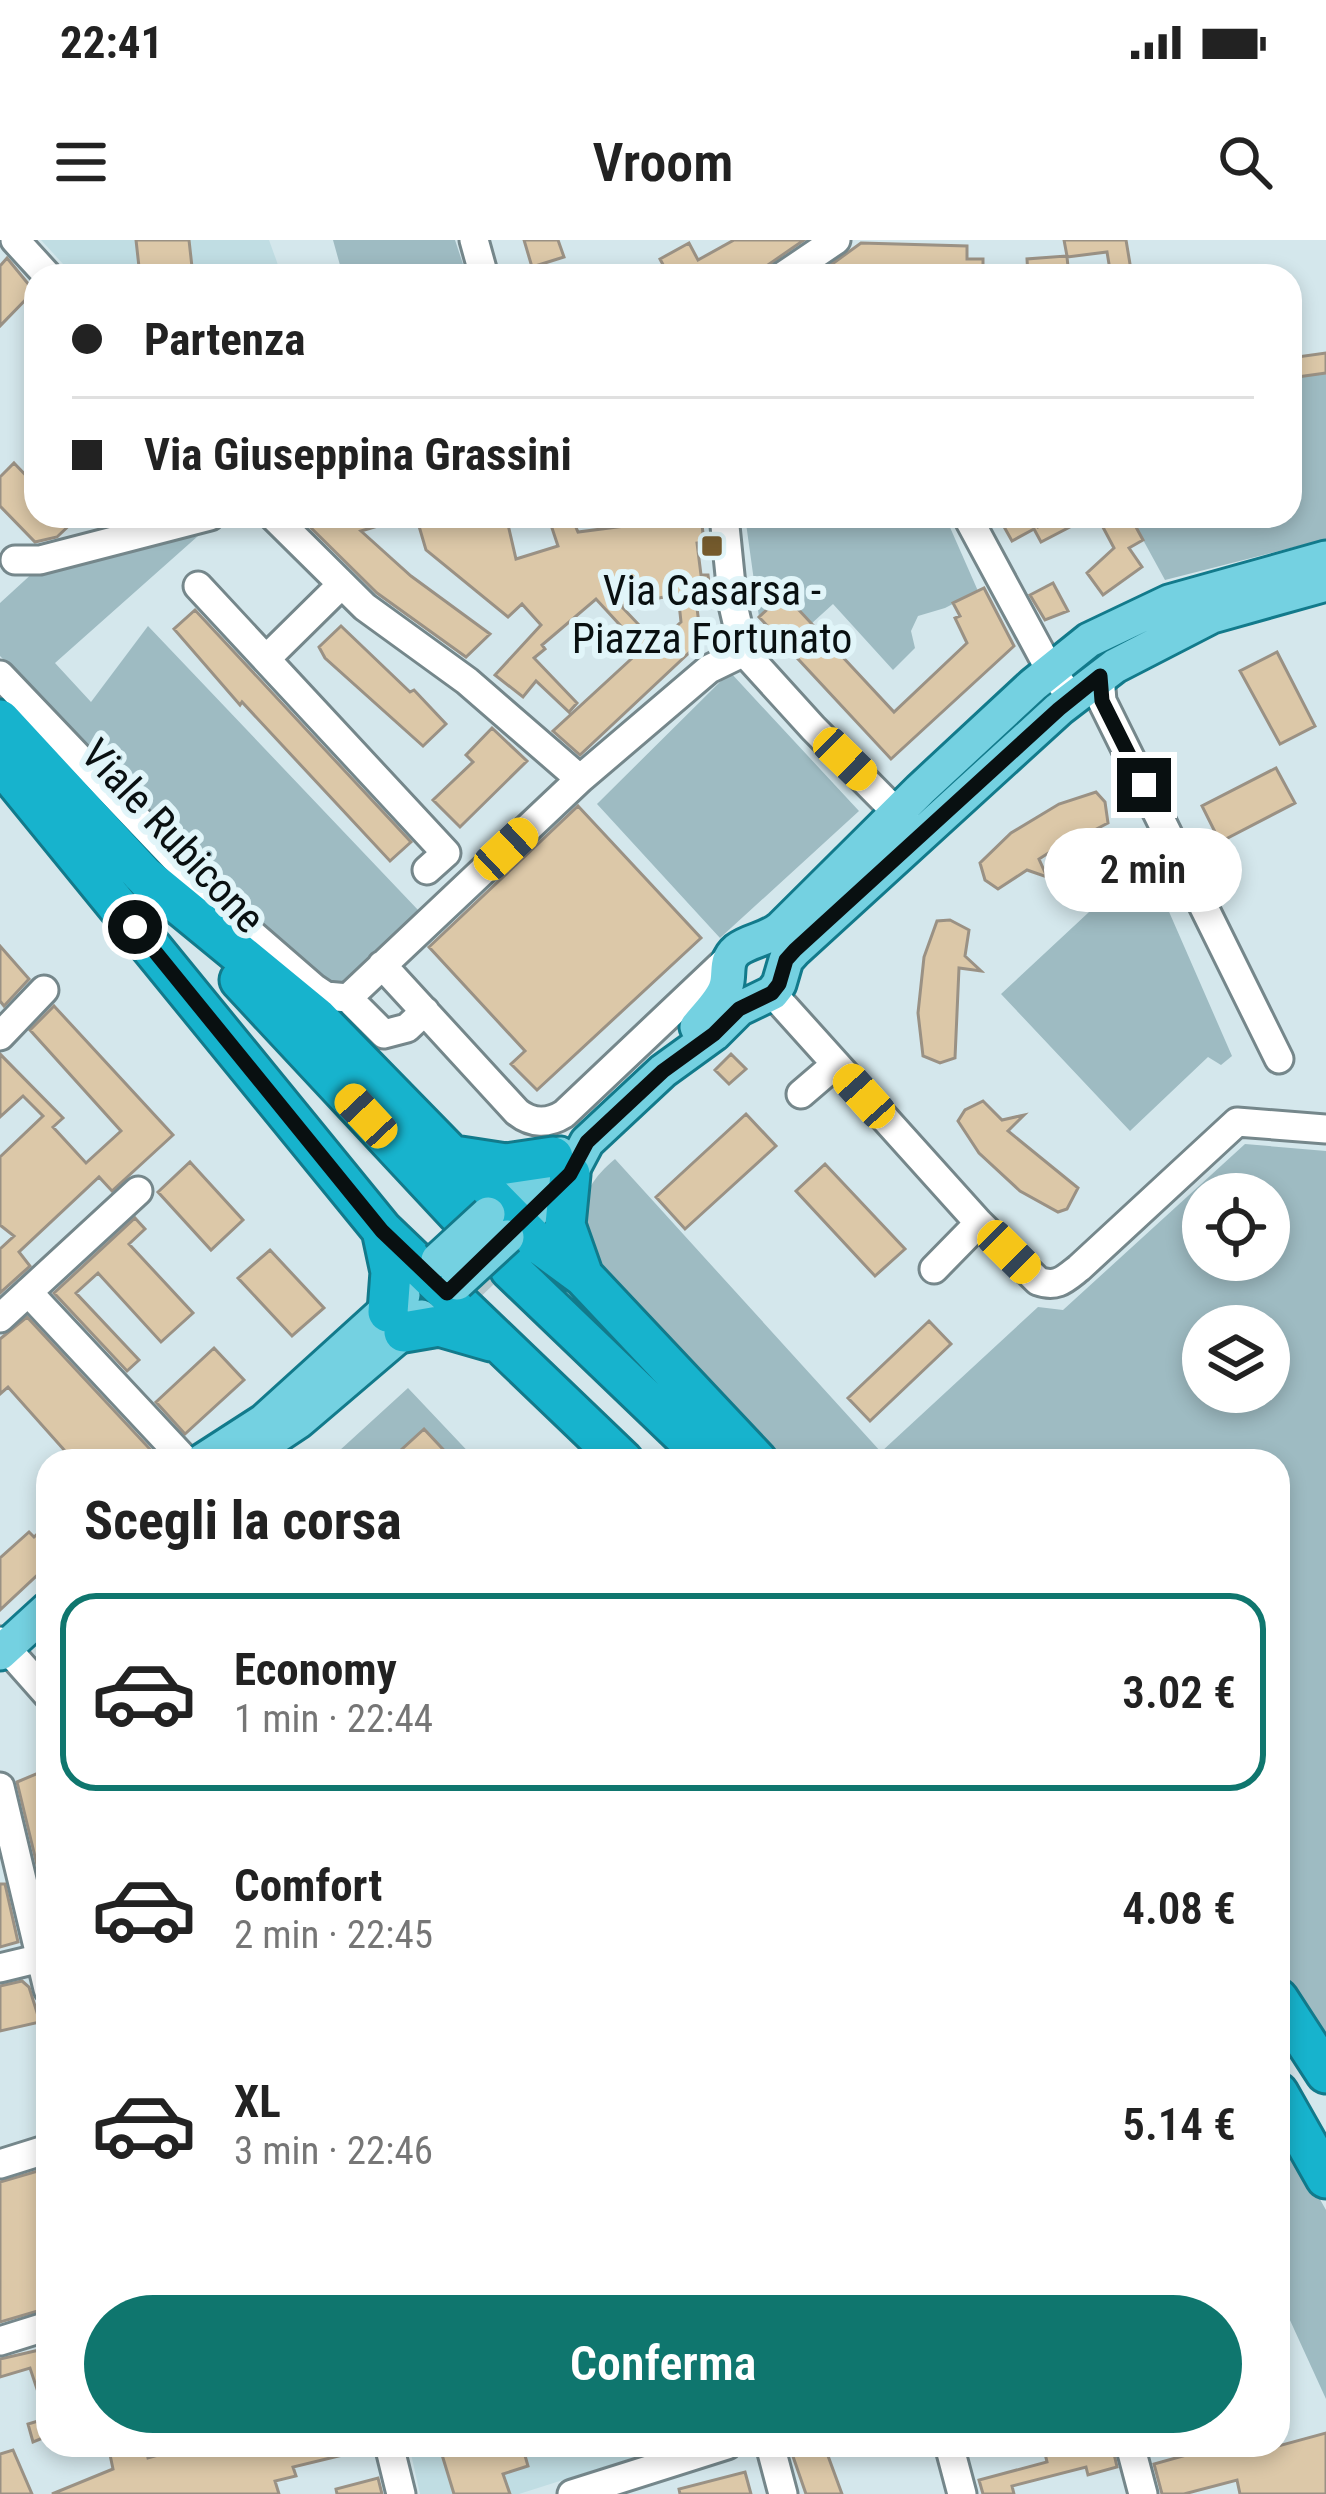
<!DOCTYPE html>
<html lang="it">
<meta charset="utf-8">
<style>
body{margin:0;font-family:"Roboto Condensed",sans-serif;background:#f2f2f2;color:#222;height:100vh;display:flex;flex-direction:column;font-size:45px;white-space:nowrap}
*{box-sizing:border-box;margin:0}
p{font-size:39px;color:#767676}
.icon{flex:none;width:66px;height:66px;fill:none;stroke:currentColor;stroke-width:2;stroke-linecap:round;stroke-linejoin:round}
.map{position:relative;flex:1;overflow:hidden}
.details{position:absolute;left:36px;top:1209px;width:1254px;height:1008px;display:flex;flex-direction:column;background:#fff;border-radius:36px;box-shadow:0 6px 18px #0003}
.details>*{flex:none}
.banner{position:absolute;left:24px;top:24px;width:1278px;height:264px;border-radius:36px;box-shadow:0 6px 18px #0003;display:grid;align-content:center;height:264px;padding:0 48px;background:#fff}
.buttons{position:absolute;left:1182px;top:933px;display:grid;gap:24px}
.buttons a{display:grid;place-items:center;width:108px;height:108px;border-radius:50%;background:#fff;box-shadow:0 6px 18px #0003;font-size:60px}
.end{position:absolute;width:54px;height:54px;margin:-27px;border:15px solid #091011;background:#fff;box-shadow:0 0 0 6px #fff}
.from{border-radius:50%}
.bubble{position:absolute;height:84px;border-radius:42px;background:#fff;box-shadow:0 6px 18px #0003;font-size:39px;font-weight:600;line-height:84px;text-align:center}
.car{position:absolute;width:36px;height:72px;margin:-36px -18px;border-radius:15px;box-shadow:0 0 9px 3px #0007;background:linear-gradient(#f5c518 24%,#345 0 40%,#f5c518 0 76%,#345 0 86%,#f5c518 0)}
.banner b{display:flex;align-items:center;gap:42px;height:114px;font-size:45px}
.banner b+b{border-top:3px solid #e0e0e0}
.banner i{width:30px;height:30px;background:#222}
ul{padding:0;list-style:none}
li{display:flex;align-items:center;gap:36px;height:198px;margin:0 24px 18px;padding:0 24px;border:6px solid transparent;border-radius:36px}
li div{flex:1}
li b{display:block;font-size:45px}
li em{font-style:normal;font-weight:600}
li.selected{border-color:#0f766e}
li>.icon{width:108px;height:108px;stroke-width:1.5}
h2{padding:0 48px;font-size:54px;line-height:144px}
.cta{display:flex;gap:24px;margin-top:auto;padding:24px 48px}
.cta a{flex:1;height:138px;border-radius:72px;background:#0f766e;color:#fff;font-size:48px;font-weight:600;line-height:138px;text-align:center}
.status{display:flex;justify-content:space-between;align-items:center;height:84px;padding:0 60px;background:#fff;direction:ltr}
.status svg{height:33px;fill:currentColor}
header{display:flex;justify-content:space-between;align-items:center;height:156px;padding:0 48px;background:#fff;font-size:54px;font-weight:600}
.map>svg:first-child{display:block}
</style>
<div class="status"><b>22:41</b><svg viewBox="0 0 49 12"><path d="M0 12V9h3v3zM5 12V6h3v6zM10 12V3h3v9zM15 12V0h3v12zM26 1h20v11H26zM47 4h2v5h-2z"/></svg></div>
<header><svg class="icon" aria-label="menu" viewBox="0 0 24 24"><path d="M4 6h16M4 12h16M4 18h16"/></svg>Vroom<svg class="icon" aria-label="search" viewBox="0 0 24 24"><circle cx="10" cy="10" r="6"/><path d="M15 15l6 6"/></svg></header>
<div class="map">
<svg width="1326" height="2254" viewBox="0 0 1326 2254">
<rect width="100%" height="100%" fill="#d4e7ec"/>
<path fill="#c0dde3" d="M41,0H269L282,36H74Z
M409,2205H673L519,2254H420Z"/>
<path fill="#9ebbc2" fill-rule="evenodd" d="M333,0H455L467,36H343Z
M1326,133V299L1165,340L1130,276H1290V138Z
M745,276H945L978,351L945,368L918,376L911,391L915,408L893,430L833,364L811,384L759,377Z
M198,296L55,423L91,462L148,386L419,671L349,738L328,750L0,416V363L36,330Z
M730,432L859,571L720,698L597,564Z
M1146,619L1232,816L1221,825L1208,817L1130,891L1001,754Z
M1245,904L1326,911V1807L1278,1728V1656L1284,1645L1278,1638V1221H778C737,1175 697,1128 653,1084C631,1061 598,1039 587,1007C573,970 587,942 615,919L881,1212L1038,1067L1063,1070ZM1203,954H1269V1020H1203ZM1203,1086H1269V1152H1203Z
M408,1148L477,1221H328Z
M1278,1885L1326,1970V2159L1278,2054Z"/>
<path fill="#dcc8a8" stroke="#9a9184" stroke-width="3" fill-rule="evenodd" d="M136,0H189L193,36H140Z
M524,0H558L564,17L532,27Z
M734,0H804L752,36H669L660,19L689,3L698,20Z
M1064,0H1126L1132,36H1111L1107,12L1067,17L1069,36H1028L1027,19L1067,16Z
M861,3L967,6V19H983V36H954L953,31L853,27L857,36H832L828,27Z
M7,18L34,51L0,86V26Z
M1326,113V133L1290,138V118Z
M14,223L36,246V276H79L57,297L35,302L0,266V237Z
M299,276H397L398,280L361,291L411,336L490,394L466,417L377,353Z
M416,276H506L516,319L558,306L548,276H571L578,292L671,280L670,276H701L704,302L697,303L701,335H708L710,350L695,352L699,384L709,394L580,515L553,491L642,409L596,359L542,405L545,409L534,418L577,463L569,472L536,441L523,457L495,435L541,385L522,364L508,377L426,310ZM678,354L681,382L657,404L621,366Z
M998,276H1033L1038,287L1059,276H1091L1041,302L1034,289L1012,301Z
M1097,276H1130L1143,300L1129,308L1142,327L1103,355L1087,333L1114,308Z
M1053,343L1068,371L1045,380L1030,355Z
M984,348L1014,406L891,519L759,377L784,354L894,472L967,403L955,378L960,376L953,363Z
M195,370L411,602L390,621L242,462L240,465L174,389Z
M341,386L410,452L414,450L446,484L423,506L325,418L319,407Z
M1277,412L1315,486L1280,504L1240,431Z
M492,488L527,521L460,587L433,560L473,522L466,515Z
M1276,528L1295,563L1220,602L1202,566Z
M1096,552L1105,562L1108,583L1085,595L1083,618L1072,598L1039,619L1047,637L1027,630L998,649L985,640L980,623L1011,593L1059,564Z
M578,566L701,698L537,850L511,824L525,811L429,707Z
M950,680L969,690L965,716L981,731L959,728L955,818L940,823L923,816L918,773L924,717L937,681Z
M0,706L29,739L4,766L0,761Z
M54,766L173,895L112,951L99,937L19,1012L30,1026L0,1053V1009L14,996L0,985V917L43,876L23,856L0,877V814L63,878L53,887L86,923L121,891L30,790Z
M731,814L746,829L729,844L715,830Z
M983,861L1002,880L1024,875L1008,891L1078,948L1067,969L1058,972L1020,951L979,913L958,881L965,870Z
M746,874L776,906L685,989L656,957Z
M190,922L243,980L211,1010L158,952Z
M825,924L905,1009L875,1036L796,951Z
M135,978L145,989L129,1004L193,1073L161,1102L98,1033L76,1053L139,1120L127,1131L54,1053Z
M270,1010L324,1068L292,1096L238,1038Z
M27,1077L161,1221H74L8,1147L0,1154V1099Z
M929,1081L951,1104L870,1181L848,1158Z
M214,1108L244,1140L185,1194L156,1162Z
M424,1189L454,1221H389Z
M48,1284V1325L0,1370V1318L29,1292L34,1297Z
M48,1529V1556L42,1558L48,1582V1654H44L17,1542Z
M0,1644H5L18,1702L0,1707Z
M22,1741L29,1747L40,1782L0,1791V1746Z
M48,1928V2068L0,2082V1942Z
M48,2108V2173H45L30,2128L0,2137V2119Z
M48,2178V2196L33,2202L28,2184Z
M1326,2193V2254H1240L1237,2240L1184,2254H1162L1154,2224L1215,2207L1218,2214L1253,2205H1266L1267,2209Z
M108,2205H145L148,2218L194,2205H358L359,2211L293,2227L296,2236L275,2241L279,2254H52L113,2229Z
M439,2205H522L528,2226L503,2234L510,2254H454Z
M789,2205H824L842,2254H806Z
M1043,2205H1112L1117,2227L1088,2235L1086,2227L1012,2246L1014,2254H983L979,2240L1047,2222Z
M13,2210L32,2254H0V2214Z
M745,2232L751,2254H680L679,2249Z
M378,2238L382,2254H337L336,2249Z"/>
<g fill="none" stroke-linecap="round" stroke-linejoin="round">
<path stroke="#b6c7cb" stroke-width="39" stroke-dasharray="39 20" stroke-linecap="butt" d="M443,990L494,1044"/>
<defs>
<path id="minor" d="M15,0L48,36
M474,0L484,36
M783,36L836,0
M273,276L365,367L467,441L580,539
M724,276L733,365L744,412L813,488L910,586
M967,276L1050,430L1062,445
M15,320H40L210,276
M198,346L446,613L427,630
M266,419L341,345
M0,435L222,668L314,748L326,756L348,758
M1100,436L1102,461L1279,819
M382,725L517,872C532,884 548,884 564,874L732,715
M772,753L979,983L1038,1041C1057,1048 1065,1039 1079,1028L1237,882L1326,889
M348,758L580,539L709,429L744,412
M348,758L384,794L407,788L425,771
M0,796L44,750
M801,854L836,824
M934,1029L979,983
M28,1052L186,1221
M0,1078L138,951
M0,1401L48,1455
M0,1547L48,1749
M0,1728L41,1718
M0,1924L48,1909
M0,2101L48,2086
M389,2205L401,2254
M770,2205L783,2254
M949,2205L962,2254
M1130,2205L1143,2254
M572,2254L727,2205"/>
<path id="major" d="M697,787C706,775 722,761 726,746C730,733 724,721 737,710C750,700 767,700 781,688L920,550L1033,445L1089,400L1169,362L1326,318
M488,974L560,914
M507,997L570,934L587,902L663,831L714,794L739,769L772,753L779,744L786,720L795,710L1059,469L1115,426L1212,376L1326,344
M260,1207L299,1181L421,1077
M202,1221L264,1181L403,1055
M0,1413L48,1369"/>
<path id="highway" d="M0,480L159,652
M0,522L382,990L623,1221
M142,634L316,777L534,1000L583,1036L757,1221
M240,740L458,974
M454,916L506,924L553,917
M570,934L565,985L583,1036
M382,990L391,1032L388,1072
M510,1029L710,1221
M404,1092L439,1086L491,1101
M1278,1759L1326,1833
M1278,1853L1326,1938"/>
</defs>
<use href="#minor" stroke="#75878b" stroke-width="33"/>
<use href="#major" stroke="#127a8b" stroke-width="39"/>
<use href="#highway" stroke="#127a8b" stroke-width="45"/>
<use href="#minor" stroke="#fff" stroke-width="27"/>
<use href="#major" stroke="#74d1e1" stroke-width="33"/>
<use href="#highway" stroke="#17b3cd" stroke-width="39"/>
<defs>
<path id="major-bridge" d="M438,1020L488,974
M457,1043L507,997"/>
</defs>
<use href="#major-bridge" stroke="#127a8b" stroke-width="39" stroke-linecap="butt"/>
<use href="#major-bridge" stroke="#74d1e1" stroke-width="33"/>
</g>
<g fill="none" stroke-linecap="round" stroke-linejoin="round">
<path stroke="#091011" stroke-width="15" d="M135,687L382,991L447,1053L570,934L587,902L663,831L714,794L739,769L772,753L779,744L786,720L795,710L1059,469L1100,436L1102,461L1144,545"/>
</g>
<rect fill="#755b2d" stroke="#e1f5f9" stroke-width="4.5" x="700" y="294" width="24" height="24" rx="6"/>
<g text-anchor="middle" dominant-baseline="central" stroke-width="12" stroke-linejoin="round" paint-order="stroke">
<g font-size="42" fill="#091011" stroke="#e1f5f9">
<text x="712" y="350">Via Casarsa -<tspan x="712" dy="48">Piazza Fortunato</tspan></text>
</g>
<g font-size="42" fill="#091011" stroke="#e1f5f9">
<text transform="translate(173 596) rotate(47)">Viale Rubicone</text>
</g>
</g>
</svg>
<div class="buttons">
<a><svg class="icon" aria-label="locate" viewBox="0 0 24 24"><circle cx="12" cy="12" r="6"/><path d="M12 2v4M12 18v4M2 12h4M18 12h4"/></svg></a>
<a><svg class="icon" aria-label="layers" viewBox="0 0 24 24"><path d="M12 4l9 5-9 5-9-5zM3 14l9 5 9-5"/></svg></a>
</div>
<i class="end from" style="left:135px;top:687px"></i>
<i class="end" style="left:1144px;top:545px"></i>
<div class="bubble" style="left:1044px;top:588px;width:198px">2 min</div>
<i class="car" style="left:845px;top:519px;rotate:134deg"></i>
<i class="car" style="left:506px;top:609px;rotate:47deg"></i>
<i class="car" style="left:864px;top:856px;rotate:318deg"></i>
<i class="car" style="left:366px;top:876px;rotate:317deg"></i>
<i class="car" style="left:1009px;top:1012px;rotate:135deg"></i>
<div class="banner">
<b><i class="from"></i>Partenza</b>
<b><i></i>Via Giuseppina Grassini</b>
</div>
<section class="details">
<h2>Scegli la corsa</h2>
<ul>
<li class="selected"><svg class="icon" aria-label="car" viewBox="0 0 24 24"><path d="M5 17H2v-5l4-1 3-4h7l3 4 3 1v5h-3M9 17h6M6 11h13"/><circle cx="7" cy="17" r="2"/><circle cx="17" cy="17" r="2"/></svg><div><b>Economy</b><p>1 min · 22:44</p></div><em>3.02 €</em></li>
<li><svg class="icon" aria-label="car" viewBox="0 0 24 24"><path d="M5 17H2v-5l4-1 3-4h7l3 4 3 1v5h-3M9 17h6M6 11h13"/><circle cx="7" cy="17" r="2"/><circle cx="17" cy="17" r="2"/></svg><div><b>Comfort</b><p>2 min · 22:45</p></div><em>4.08 €</em></li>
<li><svg class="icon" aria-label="car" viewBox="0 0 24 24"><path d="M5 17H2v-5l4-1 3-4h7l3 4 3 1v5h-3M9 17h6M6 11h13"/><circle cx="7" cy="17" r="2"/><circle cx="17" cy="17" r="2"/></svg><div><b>XL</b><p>3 min · 22:46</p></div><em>5.14 €</em></li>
</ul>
<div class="cta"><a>Conferma</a></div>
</section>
</div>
